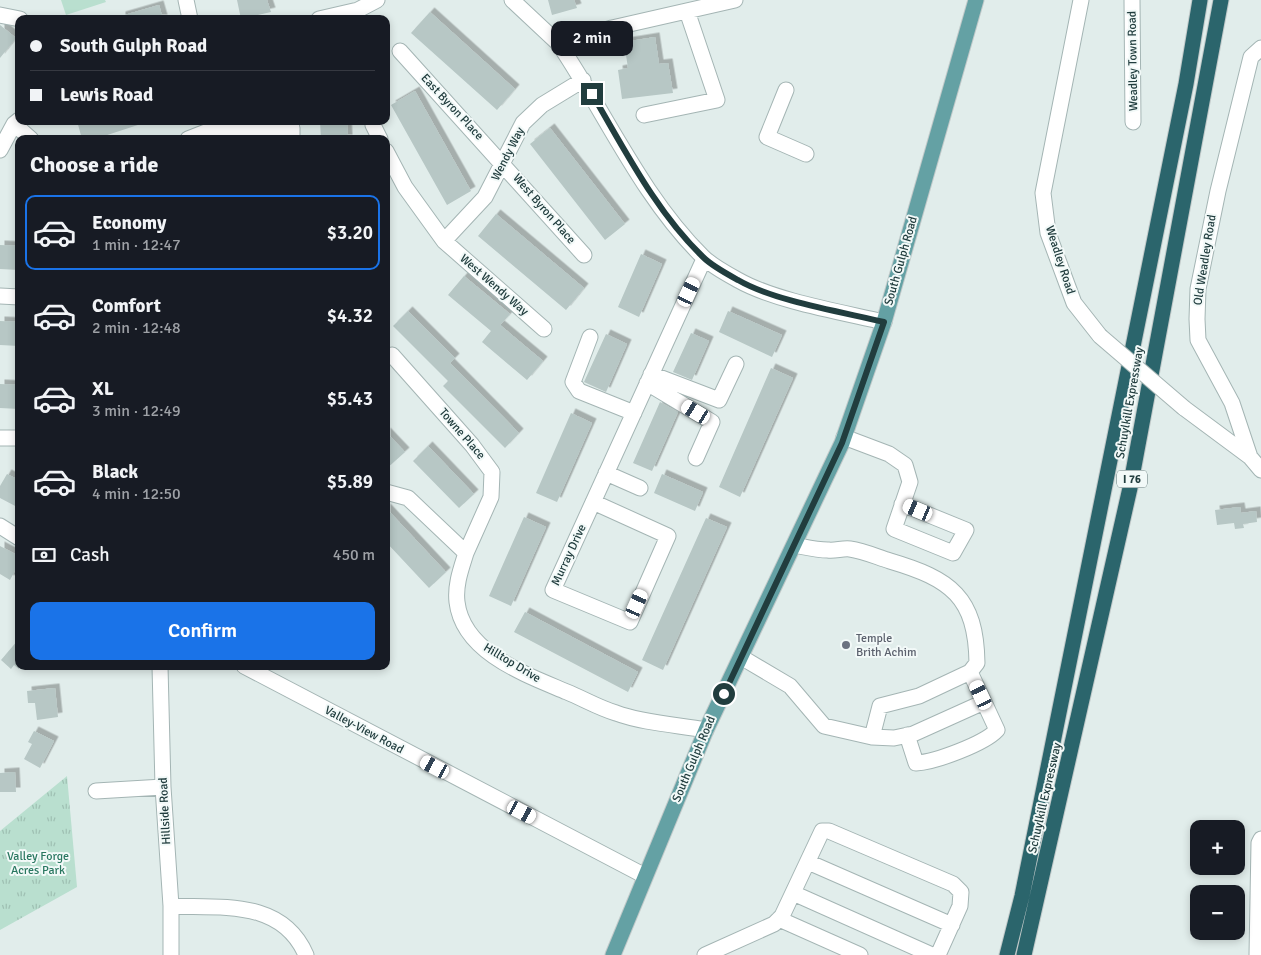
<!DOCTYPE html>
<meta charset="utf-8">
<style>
body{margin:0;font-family:Signika,sans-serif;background:#242831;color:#f1f3f6;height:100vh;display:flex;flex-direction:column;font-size:19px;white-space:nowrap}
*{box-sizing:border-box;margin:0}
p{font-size:16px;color:#9ea1a6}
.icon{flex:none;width:28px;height:28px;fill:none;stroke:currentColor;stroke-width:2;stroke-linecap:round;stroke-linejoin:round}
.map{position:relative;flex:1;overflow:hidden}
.details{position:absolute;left:15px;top:135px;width:375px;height:535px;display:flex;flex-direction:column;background:#171b24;border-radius:10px;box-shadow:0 2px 8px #0003}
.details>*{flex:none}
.guide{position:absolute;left:15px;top:15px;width:375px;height:110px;border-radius:10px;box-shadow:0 2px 8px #0003;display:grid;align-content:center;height:110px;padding:0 15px;background:#171b24}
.fabs{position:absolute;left:1190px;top:820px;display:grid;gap:10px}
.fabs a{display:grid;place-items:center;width:55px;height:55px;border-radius:10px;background:#171b24;box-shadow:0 2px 8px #0003;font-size:25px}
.end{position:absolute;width:22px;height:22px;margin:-11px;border:6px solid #213d3e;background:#fff;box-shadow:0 0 0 2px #fff}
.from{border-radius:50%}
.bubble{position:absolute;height:35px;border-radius:10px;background:#171b24;box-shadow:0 2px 8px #0003;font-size:16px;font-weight:600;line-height:35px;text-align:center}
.car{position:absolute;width:15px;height:30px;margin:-15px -8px;border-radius:6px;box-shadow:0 0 4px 1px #0007;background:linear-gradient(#fff 24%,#345 0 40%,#fff 0 76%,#345 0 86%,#fff 0)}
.guide b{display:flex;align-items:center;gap:18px;height:48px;font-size:19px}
.guide b+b{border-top:1px solid #363941}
.guide i{width:12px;height:12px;background:#f1f3f6}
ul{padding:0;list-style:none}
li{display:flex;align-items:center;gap:15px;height:75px;margin:0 10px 8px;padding:0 5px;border:2px solid transparent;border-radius:10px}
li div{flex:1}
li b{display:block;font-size:19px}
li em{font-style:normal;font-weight:600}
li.active{border-color:#1a73e8}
li>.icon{width:45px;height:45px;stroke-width:1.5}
h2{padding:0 15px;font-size:22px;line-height:60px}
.pay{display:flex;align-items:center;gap:12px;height:55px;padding:0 15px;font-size:19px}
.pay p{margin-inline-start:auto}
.primary-button{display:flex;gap:10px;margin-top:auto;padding:10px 15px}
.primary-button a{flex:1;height:58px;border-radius:10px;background:#1a73e8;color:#fff;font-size:20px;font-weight:600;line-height:58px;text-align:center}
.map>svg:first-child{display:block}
</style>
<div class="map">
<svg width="1261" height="955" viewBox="0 0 1261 955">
<defs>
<pattern id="park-tufts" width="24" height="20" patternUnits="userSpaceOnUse" patternTransform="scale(1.25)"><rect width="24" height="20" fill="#b9dfcf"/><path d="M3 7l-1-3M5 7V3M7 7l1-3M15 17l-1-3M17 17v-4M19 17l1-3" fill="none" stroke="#9fc0b3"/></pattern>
<filter id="shadow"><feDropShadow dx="4.5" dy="-4.5" stdDeviation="0" flood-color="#0004"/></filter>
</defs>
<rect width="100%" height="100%" fill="#e1edeb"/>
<path fill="#b9dfcf" d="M61,0H105L106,2L66,15Z"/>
<path fill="url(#park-tufts)" d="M67,776L77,887L0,930V831Z"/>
<path fill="#b7c7c5" filter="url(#shadow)" d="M237,0H267L271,12L241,19Z
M548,0H574L577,8L552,15Z
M159,5L163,19H121V16Z
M430,12L515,89L497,110L411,33Z
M0,25L16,38L0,58Z
M655,37L659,64L668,63L673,93L622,99L618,70L628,68L624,42Z
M415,91L471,191L447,205L391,105Z
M77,121H144V123L95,139H82Z
M320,121H347L348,139H321Z
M550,128L625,224L605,240L530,144Z
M496,214L584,288L566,310L478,236Z
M0,245L19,246V270L0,269Z
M641,254L662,264L639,317L618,307Z
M464,276L510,314L500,325L543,361L527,380L482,342L491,331L448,295Z
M408,311L455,358L450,363L519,433L505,448L443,386L448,381L393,326Z
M728,311L782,335L772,357L719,332Z
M0,321L19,322V346L0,345Z
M691,333L709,341L692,380L673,372Z
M606,334L627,344L606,392L584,382Z
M771,368L793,378L740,497L719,487Z
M0,384L19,385V409L0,408Z
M660,402L678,412L652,471L633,463Z
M571,413L592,423L557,502L536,493Z
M386,432L405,452L386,469Z
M428,446L474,494L459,508L413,461Z
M7,474L19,480V508L0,498V486Z
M662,474L703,492L695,511L654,493Z
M1240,507L1241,513L1256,511L1257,522L1243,524L1244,528L1235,529L1234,523L1217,525L1215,510Z
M386,508L446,572L429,588L386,542Z
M524,517L546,527L511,606L489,596Z
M706,518L727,527L663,670L642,660Z
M0,546L19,556V563L10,580L0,574Z
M525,612L638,672L628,692L514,632Z
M19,639V669L14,665L11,669L1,660Z
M55,688L58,717L37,720L35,703H28L27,691Z
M34,731L54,741L40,768L24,759L32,744L28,742Z
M15,772L16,792H0V773Z"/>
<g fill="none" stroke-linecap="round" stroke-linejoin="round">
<defs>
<path id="minor" d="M186,0L190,19
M512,0L559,44L612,28L735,0
M1081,0L1043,193L1048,233L1074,303L1100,336
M1132,0L1133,122
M0,15L20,19
M319,19L358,10L377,0
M559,44C606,114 642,197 703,257C712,266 727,274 738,280C775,301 841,312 884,322
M400,51L584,255
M786,90L767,137L806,154
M644,115L717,100L687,11
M14,124L31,139
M373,125L380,139
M188,139L211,130L292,128V139
M0,150L14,124L19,120
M386,151L405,187L444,241L544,329
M444,241L485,197L523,123L542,105L583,80
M0,296L19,297
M590,337L573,382L579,391L634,413
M392,355L472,445L492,472L491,497L466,553
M651,374L719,400L736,364
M647,383L712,422L696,458
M1184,408L1250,457L1261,470
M844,437L889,454L905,465L910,482L894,529L953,553L966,530L902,504
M0,438H19
M1250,457L1232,403L1198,340L1197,319L1198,289L1218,191L1251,57L1261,48
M606,473L640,488
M386,492L408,498L466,553C461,569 455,585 457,602C463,653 527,675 567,692C584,699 599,708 616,713C643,723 678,725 706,730
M593,502L668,536L630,622L553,590L704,259
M0,526L19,538
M741,657L790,686L824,726L872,737L894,738L913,734L984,702L970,672L977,663C976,597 951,579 890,561C877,557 864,551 850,549C843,548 835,551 828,550C816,550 805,547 794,545
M160,666L163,787L171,906V955
M244,666L645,876
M907,735L916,763C935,762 984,744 997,730L984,702
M872,737L880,706L919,696L970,672
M96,791L163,787
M808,862L952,925
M793,893L932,955
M171,906C221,908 282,899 306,955
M779,919L860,955
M705,955L774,924L782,916L822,831H829L953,884L961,892L960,906L938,955
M1257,955L1259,843L1261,839"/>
<path id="major" d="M613,955L706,730L842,443L884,322L976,0"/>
<path id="highway" d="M1007,955L1022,896L1186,84L1200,0
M1024,955L1130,488L1221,0"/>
</defs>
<use href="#minor" stroke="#a4b5b4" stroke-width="17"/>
<use href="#major" stroke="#c1c9c9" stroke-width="17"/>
<use href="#highway" stroke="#c1c9c9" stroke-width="17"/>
<use href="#minor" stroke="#fff" stroke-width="15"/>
<use href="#major" stroke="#64a1a4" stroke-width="15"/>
<use href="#highway" stroke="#2b656c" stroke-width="15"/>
<defs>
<path id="minor-bridge" d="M1100,336L1184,408"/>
</defs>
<use href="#minor-bridge" stroke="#a4b5b4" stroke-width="17" stroke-linecap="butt"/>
<use href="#minor-bridge" stroke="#fff" stroke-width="15"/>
</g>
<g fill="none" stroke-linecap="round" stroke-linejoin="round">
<path stroke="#213d3e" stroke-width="6" d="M592,94C625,150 656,212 703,257C712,266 727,274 738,280C774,301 842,312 884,322L842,443L724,694"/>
</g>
<circle fill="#6b7280" stroke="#f2f9f8" stroke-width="2" cx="846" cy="645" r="5"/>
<g text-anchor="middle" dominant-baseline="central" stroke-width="4" stroke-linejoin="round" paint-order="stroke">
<rect fill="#f2f9f8" stroke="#607576" stroke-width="1" x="1117" y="470.5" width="30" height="17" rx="4"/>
<g font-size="11" font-weight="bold" fill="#213d3e">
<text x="1132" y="479">I 76</text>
</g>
<g font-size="12" fill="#213d3e" stroke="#f2f9f8">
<text transform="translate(1133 61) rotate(-91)">Weadley Town Road</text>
<text transform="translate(452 107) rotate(47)">East Byron Place</text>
<text transform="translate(508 154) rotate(-63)">Wendy Way</text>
<text transform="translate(544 209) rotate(49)">West Byron Place</text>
<text transform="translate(1060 260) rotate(72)">Weadley Road</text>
<text transform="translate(1205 260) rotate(-81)">Old Weadley Road</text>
<text transform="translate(901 261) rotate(-74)">South Gulph Road</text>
<text transform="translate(494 285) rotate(41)">West Wendy Way</text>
<text transform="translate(1130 403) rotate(-80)">Schuylkill Expressway</text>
<text transform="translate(462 434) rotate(49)">Towne Place</text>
<text transform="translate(569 555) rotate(-65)">Murray Drive</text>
<text transform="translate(512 663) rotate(31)">Hilltop Drive</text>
<text transform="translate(364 730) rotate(28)">Valley-View Road</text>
<text transform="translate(694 759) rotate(-67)">South Gulph Road</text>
<text transform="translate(1045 798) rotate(-77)">Schuylkill Expressway</text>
<text transform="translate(165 811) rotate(-93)">Hillside Road</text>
</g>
<g font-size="12" fill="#5b616d" stroke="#f2f9f8" text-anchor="start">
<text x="856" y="638">Temple<tspan x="856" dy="14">Brith Achim</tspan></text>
</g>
<g font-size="12" fill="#297760" stroke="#f2f9f8">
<text x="38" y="856">Valley Forge<tspan x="38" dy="14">Acres Park</tspan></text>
</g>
</g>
</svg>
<div class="fabs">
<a>+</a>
<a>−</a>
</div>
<i class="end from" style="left:724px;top:694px"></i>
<i class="end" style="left:592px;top:94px"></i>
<div class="bubble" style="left:551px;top:21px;width:82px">2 min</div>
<i class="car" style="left:689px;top:292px;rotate:25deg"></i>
<i class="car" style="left:696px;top:412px;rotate:301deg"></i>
<i class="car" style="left:918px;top:510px;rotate:293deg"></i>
<i class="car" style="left:637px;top:604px;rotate:24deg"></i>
<i class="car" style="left:981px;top:695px;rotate:335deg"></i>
<i class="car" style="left:435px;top:767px;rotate:298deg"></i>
<i class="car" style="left:522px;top:812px;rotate:118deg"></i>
<div class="guide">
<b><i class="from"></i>South Gulph Road</b>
<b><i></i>Lewis Road</b>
</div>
<section class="details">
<h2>Choose a ride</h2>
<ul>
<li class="active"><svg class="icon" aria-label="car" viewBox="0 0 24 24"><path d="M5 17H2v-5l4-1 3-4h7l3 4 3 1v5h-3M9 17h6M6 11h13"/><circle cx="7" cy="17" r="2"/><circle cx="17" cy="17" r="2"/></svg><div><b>Economy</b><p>1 min · 12:47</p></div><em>$3.20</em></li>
<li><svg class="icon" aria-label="car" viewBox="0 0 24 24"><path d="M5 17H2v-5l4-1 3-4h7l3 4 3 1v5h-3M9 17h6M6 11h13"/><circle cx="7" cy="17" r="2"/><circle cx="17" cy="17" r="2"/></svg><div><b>Comfort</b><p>2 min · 12:48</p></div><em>$4.32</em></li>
<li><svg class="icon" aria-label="car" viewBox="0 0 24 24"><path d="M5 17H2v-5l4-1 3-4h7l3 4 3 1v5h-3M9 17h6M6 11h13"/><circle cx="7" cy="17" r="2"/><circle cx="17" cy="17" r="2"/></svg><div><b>XL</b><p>3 min · 12:49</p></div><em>$5.43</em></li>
<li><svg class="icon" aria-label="car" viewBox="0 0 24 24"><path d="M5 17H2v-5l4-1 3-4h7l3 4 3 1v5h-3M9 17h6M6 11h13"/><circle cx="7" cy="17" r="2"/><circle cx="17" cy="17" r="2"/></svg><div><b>Black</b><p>4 min · 12:50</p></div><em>$5.89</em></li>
</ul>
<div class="pay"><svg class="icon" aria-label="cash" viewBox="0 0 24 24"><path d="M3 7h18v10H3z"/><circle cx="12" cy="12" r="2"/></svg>Cash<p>450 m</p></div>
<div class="primary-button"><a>Confirm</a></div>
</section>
</div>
